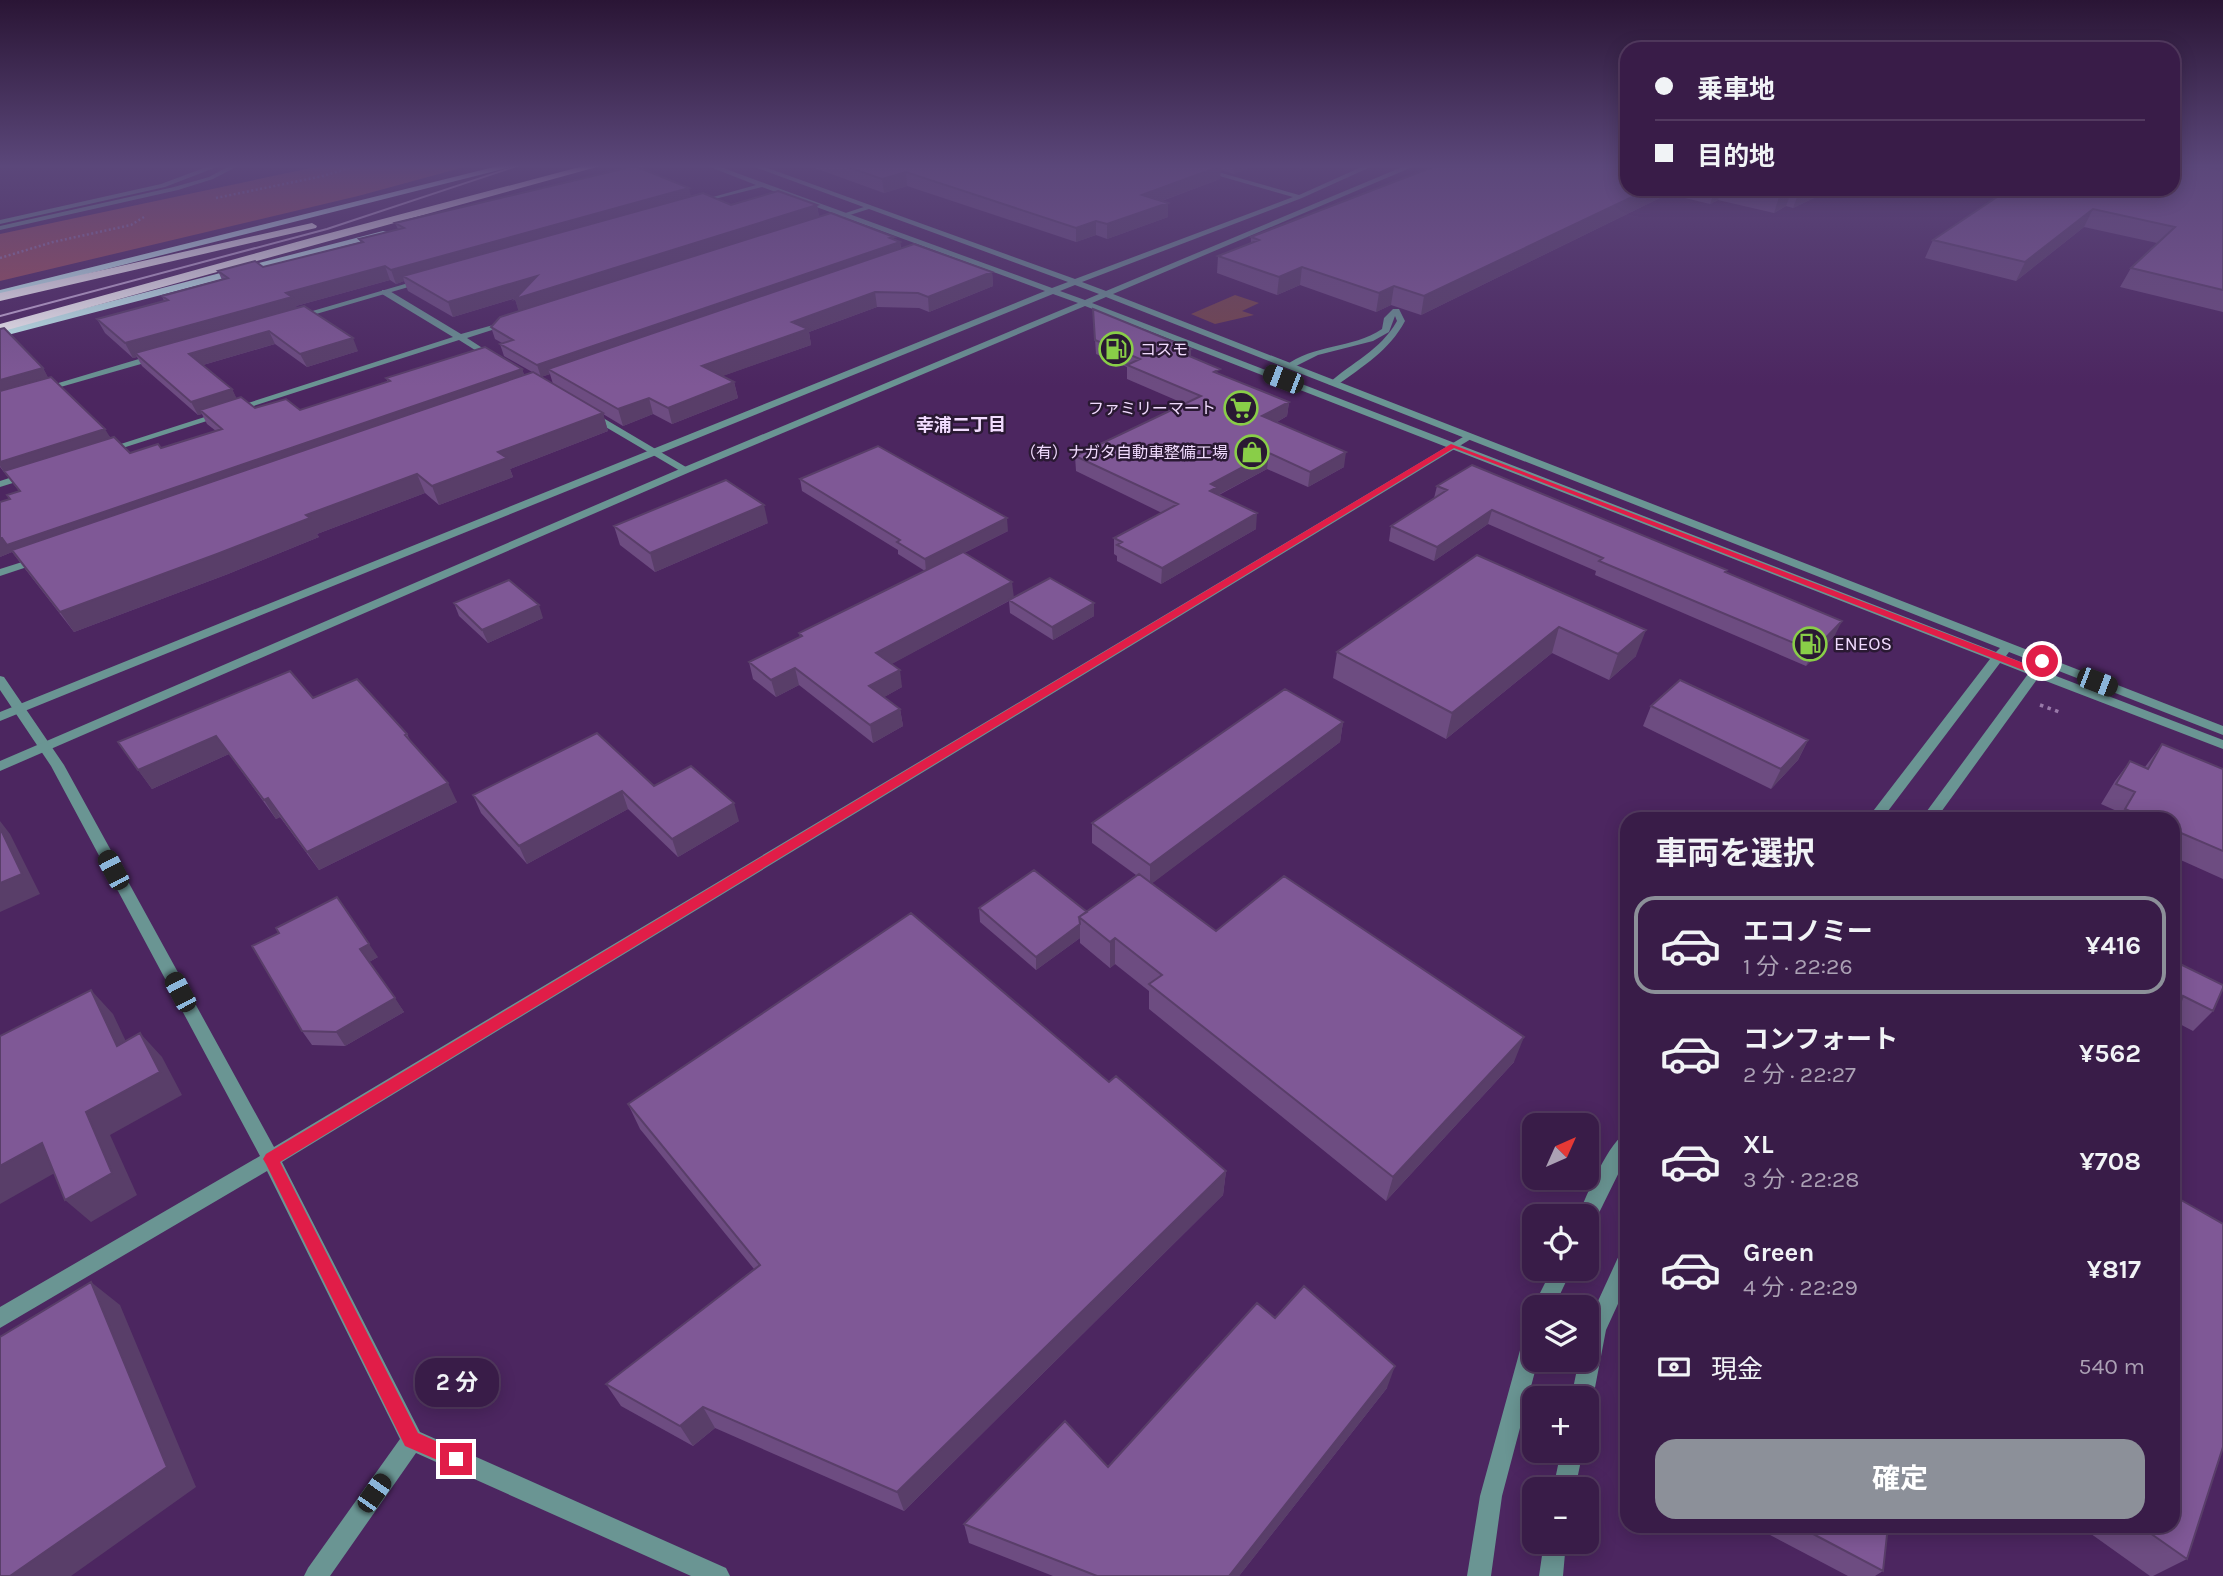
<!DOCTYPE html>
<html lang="ja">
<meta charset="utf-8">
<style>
body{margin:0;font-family:Karla,"Noto Sans JP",sans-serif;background:#40254f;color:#f1f3f6;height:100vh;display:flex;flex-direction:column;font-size:26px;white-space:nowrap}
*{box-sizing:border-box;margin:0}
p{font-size:23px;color:#aba1b4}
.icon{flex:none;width:38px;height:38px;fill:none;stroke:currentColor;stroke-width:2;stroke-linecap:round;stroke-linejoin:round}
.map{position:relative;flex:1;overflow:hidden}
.side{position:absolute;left:1620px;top:812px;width:560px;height:721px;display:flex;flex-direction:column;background:#391c48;border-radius:21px;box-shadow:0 4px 18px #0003,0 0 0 2px #533a60}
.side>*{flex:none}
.hud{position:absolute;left:1620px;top:42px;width:560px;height:154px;border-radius:21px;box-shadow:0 4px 18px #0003,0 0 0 2px #533a60;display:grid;align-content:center;height:154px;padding:0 35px;background:#391c48}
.needle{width:46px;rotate:45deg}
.tools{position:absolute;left:1522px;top:1113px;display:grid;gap:14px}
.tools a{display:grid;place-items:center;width:77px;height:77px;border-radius:14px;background:#391c48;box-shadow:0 4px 18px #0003,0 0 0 2px #533a60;font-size:35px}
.end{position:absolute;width:32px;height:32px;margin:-16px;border:9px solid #e11d48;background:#fff;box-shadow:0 0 0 4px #fff}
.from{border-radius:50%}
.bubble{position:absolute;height:49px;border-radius:21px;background:#391c48;box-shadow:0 4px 18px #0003,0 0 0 2px #533a60;font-size:23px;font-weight:700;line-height:49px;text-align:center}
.car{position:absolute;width:21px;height:42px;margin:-21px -10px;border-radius:9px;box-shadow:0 0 5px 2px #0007;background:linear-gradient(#222 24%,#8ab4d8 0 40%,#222 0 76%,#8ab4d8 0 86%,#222 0)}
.hud b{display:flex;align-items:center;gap:24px;height:66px;font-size:26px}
.hud b+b{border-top:2px solid #533a60}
.hud i{width:18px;height:18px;background:#f1f3f6}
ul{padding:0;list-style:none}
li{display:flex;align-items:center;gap:21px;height:98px;margin:0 14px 10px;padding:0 21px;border:4px solid transparent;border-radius:21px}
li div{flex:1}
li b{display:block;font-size:26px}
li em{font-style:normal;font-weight:700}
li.selected{border-color:#8c9099}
li>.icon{width:63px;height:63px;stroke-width:1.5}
h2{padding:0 35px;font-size:32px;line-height:84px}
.pay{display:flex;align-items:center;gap:18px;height:77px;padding:0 35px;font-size:26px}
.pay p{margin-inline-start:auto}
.button{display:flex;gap:14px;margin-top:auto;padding:14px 35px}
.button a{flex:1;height:80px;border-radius:21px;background:#8c9099;color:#fff;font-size:28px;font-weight:700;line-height:80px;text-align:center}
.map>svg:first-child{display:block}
</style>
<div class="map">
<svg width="2223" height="1576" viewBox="0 0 2223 1576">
<rect width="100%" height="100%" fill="#4c2660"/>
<path fill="#75464b" d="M1235,295L1259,303L1242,311L1254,315L1215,324L1191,314Z"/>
<path fill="#9c4e59" d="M325,165H472L358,196L0,281V234Z"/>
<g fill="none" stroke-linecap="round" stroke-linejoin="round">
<path stroke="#997aa9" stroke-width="2.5" stroke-dasharray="2 2.5" stroke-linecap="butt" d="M216,198L323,176L358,165
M0,258L53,242L131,225L144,217"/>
<path stroke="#997aa9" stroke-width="3.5" stroke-dasharray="3.5 4.5" stroke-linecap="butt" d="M2040,705L2062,713"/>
<path fill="#6a9593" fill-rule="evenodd" d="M212,165H222L165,187L0,224V220L161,184Z
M1393,309H1399L1405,321C1389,351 1363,366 1336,386L1328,384C1352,362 1380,351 1397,321L1395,316L1389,332L1373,341L1318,355L1292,368L1285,366C1313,344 1352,349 1382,329L1384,318Z"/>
<path fill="#6a9593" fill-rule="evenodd" d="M1913,189L1941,193L1946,189H1953L1942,197Z
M870,205L872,208L831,221L827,219Z
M382,290H388L461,334L511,320V324L467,338L498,358L491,360L459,340L107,453L99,451L453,337L382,294Z
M587,412H593L691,470L682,472L587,416Z
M1468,434L1473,437L1471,439L282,1162L420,1432L726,1568L730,1576H691L416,1453L330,1576H304L308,1568L400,1439L267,1171L0,1328V1307L260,1156L51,766L0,690V676L4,677L64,765L274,1147Z
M28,472L33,475L32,477L0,487V481Z
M38,557L42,558V562L0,576V569Z"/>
<path fill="#6a9593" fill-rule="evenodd" d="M231,165H240L213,179L178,190L0,230V226L174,187L209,177Z
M705,165H715L1052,288L1068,282L749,165H759L1075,279L1293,197L1181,165H1193L1299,195L1366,165H1375L1302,198L1082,282L1106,291L1407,165H1417L1113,294L2223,726V735L2046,666L2043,671L2223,740V749L2038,678L1936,819H1921L2028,674L2000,663L1882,819H1867L1990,659L1085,306L690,472L0,771V761L682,468L1078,303L1053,294L0,721V712L1045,291L762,187L695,204V202L756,185ZM1075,285L1099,294L1085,300L1060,291ZM1106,297L2000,648L1996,652L1092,303ZM2009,652L2037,663L2033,667L2006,656Z
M422,279L429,281L299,319L292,317Z
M159,353L162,354V358L43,392L35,390Z
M1628,1132V1154L1594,1223L1587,1226V1216H1578C1586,1197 1609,1139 1628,1132Z
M1628,1249V1282L1606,1330L1593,1398L1587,1407V1398H1571L1579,1360H1587V1325L1621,1251Z
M1552,1269H1572L1554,1307H1535V1312L1533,1307Z
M1535,1322V1360H1538L1502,1496L1491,1576H1467L1480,1496L1525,1332L1528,1325Z
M1561,1451H1583L1575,1489H1553Z
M1544,1542H1566L1563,1576H1539Z"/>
<path fill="#c8f6f5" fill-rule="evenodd" d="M502,165H519L0,296V290Z
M633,165H648L612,177L608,174Z
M383,231L387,232V236L0,337V330Z"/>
<path fill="#fdfdfd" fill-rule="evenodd" d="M587,165H604L0,332V324L311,238Z
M312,223L317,226L316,228L0,301V293Z"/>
<path stroke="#c8aed7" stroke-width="2" d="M0,316L327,229L520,165"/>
</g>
<path fill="#6d4c81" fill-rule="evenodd" d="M811,165H1256L1234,174L1221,170L1220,179L1162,201L1168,203V217L1107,239L1096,235L1076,242L907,186L884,193L812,167Z
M1288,165H1310L1301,169Z
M2223,170V312L2120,287L2131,268L2157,243L2084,227L2016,281L1925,258L1933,240Z
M1628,189H1833L1793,208L1786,206L1774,213L1718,200L1710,204L1668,194L1421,315L1391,305L1376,312L1300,285L1277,295L1217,273L1218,256L1251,243V237Z
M691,196L731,205H817L819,217L894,237V240L900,242L901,248L992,272L993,286L929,312L919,308L877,307L809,332L811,345L722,376L734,382L738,398L672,424L653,414L623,426L603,414L608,431L510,469L513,477L439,505L425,493L317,534L319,537L228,574L74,632L12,552L0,557L10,499L19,491L0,467V329L43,368L48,378L111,438L130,453L161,448L216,431L207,424L202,414L198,415L142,366L137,357L133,358L105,333L97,319L164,301L162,296L222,280L218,271L263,267L360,242L359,239L398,229L395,223ZM390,280L396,284L404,281L408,291L453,317L516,298L515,299L519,311L491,327L495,339L502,343L500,344L504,356L541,377L550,374L553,384L524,375L522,369L386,378L388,382L300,410L255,408L236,398L232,389L203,365L275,344L307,367L358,351L297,308L296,306Z
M1093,309L1191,349V357L1220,374L1289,402L1287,416L1277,422L1344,467L1308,487L1267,469L1219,495L1256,529L1161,584L1117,561V556L1114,554V538L1162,513L1076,471L1075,456L1185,404L1127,379V367L1096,354Z
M800,479L1008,531L964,553L1014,598L1094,616L1053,640L1010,613L1009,601L891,664L902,687L884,697L900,709L903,726L873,743L799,685L776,697L753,679L749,662L800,637L799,633L925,571L898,554V550L802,491Z
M1437,486L1727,570L1726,572L1835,635L1806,666L1595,575L1596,571L1488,524L1434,561L1389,541L1391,526L1434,498Z
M768,523L655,572L620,545L614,526Z
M1477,555L1636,656L1609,680L1552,653L1446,739L1333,678L1337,652Z
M454,603L543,618L488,643L459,616Z
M313,698L407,734L411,742L457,802L319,870L280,817L276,819L229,754L152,789L118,742Z
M1651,706L1808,740L1798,760L1771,789L1643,726Z
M1343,722L1340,742L1152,883L1216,931L1514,1062L1386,1201L1149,1009V991L1115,964L1110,968L1080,943V938L1036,970L980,922L979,908L1087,912L1136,875L1092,843V823Z
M2162,744L2223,769V879L2174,857V819H2115L2119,812L2101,804L2115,781L2130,761L2145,767Z
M654,786L739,821L678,857L628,809L527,864L481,813L473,795Z
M252,946L378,957L369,962L404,1012L345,1046L312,1045L302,1031Z
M2174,961L2213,1011L2193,1031L2174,1021Z
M1109,1082L1226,1171L1223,1195L904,1511L715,1428L693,1446L621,1406L606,1384L754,1269L640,1129L628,1104Z
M1275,1318L1387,1388L1239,1576H1053L969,1543L964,1524L1108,1467Z
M1753,1526H1888L1883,1571L1875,1576H1848Z
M2080,1526H2174L2187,1559L2153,1576H2150Z"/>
<path fill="#593e69" d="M1234,165H1256L1234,174Z
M1301,165H1310L1301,169Z
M1221,166L1220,179L1142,208V195Z
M906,172L907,186L884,193L882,179Z
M689,188L692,200L403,276L404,281L396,284L391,270Z
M1649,189H1670L1668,194L1421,315L1424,296Z
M1715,189H1722L1718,200L1710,204Z
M1805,189H1833L1793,208L1799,192Z
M1792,190L1786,206L1774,213L1779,197Z
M1168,203V217L1107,239V224Z
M817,205L819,218L519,313L515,299Z
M2093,209L2084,227L2016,281L2025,262Z
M1096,221V235L1076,242V228Z
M894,237L895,244L900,242L901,253L548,369L550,374L541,377L537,365Z
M385,266L390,280L296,306L298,311L135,353L137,357L133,358L125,343L286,293Z
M1302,267L1300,285L1277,295L1279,277Z
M992,272L993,286L929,312L928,297Z
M537,276L542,290L453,317L448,302Z
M1394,286L1391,305L1376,312L1379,293Z
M875,292L877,307L809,332L811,345L706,382L702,366L792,322Z
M269,331L275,344L196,367L189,354Z
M353,338L358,351L307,367L300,354Z
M1191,349V363L1182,353Z
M43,368L50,381L0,395V380Z
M522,369L527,382L12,550L18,560L7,545Z
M734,382L738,398L672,424L668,408Z
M232,389L239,403L200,410L202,414L198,415L191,402Z
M649,398L653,414L623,426L618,409Z
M1289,402L1287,416L1261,431L1262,416Z
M603,413L608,431L510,469L513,477L439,505L432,486L498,452Z
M105,429L113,442L7,476L0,466V462Z
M1346,452L1344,467L1308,487L1310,472Z
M1269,453L1267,469L1216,496L1209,506L1211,484Z
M417,474L425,493L317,534L319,537L228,574L74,632L60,612L306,515Z
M764,505L768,523L655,572L650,553Z
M1492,510L1488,524L1434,561L1437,547Z
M1257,513L1256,529L1161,584L1162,568Z
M1007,518L1008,531L926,572L925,559Z
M0,538H2L12,552L0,557Z
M1012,582L1014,598L879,671L876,653Z
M1094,603V616L1053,640L1052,627Z
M539,605L543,618L488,643L482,630Z
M1842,621L1835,635L1806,666L1813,651Z
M1559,627L1552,653L1446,739L1452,713Z
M1646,630L1636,656L1609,680L1618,654Z
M795,668L799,685L776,697L771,680Z
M900,670L902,687L872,704L869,686Z
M900,709L903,726L873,743L870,725Z
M1343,722L1340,742L1150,885V865Z
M216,736L229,754L152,789L138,770Z
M1808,740L1798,760L1771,789L1781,769Z
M448,783L457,802L319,870L307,852Z
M622,791L628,809L527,864L519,846Z
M268,798L280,817L276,819L264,800Z
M734,803L739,821L678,857L672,839Z
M0,821L10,834L40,894L0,912Z
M1080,924V938L1036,970V957Z
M1115,938V964L1110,968V942Z
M369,944L378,957L369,962L360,949Z
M91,990L113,1014L139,1069L117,1046Z
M395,998L404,1012L345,1046L336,1032Z
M140,1033L162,1057L182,1095L110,1135L137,1195L91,1222L65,1200L86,1112Z
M1524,1037L1514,1062L1386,1201L1393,1177Z
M42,1143L67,1166L0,1204V1166Z
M1226,1171L1223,1195L904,1511L897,1492Z
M91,1282L120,1305L196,1487L71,1576H10Z
M1395,1366L1387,1388L1239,1576H1229Z
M703,1407L715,1428L693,1446L680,1426Z"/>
<path fill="#7f5896" stroke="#593e69" stroke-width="2" d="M842,165H1221V166L1142,195L1168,203L1107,224L1096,221L1076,228L906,172L882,179Z
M1438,165H1628V189H1649L1424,296L1394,286L1379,293L1302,267L1279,277L1218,256L1259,240L1251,237Z
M2174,165H2197L2223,170V290L2131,268L2175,227L2093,209L2025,262L1933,240L2009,189H2174Z
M635,166L689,188L391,270L385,266L286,293L292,297L125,343L97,319L168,300L162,296L228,278L218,271L255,261L263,267L363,242L359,239L404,228L395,223Z
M1747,189H1805L1799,192L1792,190L1779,197Z
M778,191L817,205L515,299L537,276L448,302L403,276L703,193L731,205Z
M831,213L894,237L890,238L900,242L537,365L500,344L513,340L491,327L500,317Z
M914,244L992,272L928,297L918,293L875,292L792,322L808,329L702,366L734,382L668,408L649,398L618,409L548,369Z
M304,306L353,338L300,354L269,331L189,354L232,389L191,402L135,353Z
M1093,309L1191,349L1182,353L1220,369L1214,372L1289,402L1262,416L1346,452L1310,472L1269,453L1211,484L1217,487L1210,491L1257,513L1162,568L1117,545L1122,542L1114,538L1178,504L1075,456L1201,396L1127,365L1140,359L1095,340Z
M4,328L43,368L0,380V329Z
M485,347L522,369L7,545L2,538H0V502L10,499L7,495L20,491L4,471L114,437L130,453L158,444L161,448L222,429L200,410L241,397L255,408L286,399L300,410L390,381L386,378Z
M533,372L603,413L498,452L507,458L432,486L417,474L306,515L310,518L217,554L60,612L12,550Z
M51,377L105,429L0,462V391Z
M878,446L1007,518L925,559L897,542L900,540L800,479Z
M1472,465L1727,570L1725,572L1842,621L1813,651L1599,561L1603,558L1492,510L1437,547L1391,526L1447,490L1437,486Z
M726,480L764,505L650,553L614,526Z
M963,552L1012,582L876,653L900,670L869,686L900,709L870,725L795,668L771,680L749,662L802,636L799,633Z
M1477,555L1646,630L1618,654L1559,627L1452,713L1337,652Z
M1050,578L1094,603L1052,627L1009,600Z
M509,580L539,605L482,630L454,603Z
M290,671L313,698L357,679L407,734L405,735L448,783L307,852L268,798L264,800L216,736L138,770L118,742Z
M1680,680L1808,740L1781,769L1651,706Z
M1285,689L1343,722L1150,865L1092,823Z
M597,733L654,786L691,766L734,803L672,839L622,791L519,846L473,795Z
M2162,744L2223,769V851L2174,830V819H2148L2125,809L2135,792L2116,784L2130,761L2148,769Z
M0,828L22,874L0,883Z
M1034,870L1087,912L1079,917L1080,924L1036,957L979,908Z
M1139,874L1216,931L1284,876L1524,1037L1393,1177L1149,984L1162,975L1115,938L1110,942L1079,917Z
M2174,894L2178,895L2174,904Z
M337,897L369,944L360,949L395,998L336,1032L302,1031L252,946L279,933L276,928Z
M911,913L1109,1082L1116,1076L1226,1171L897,1492L703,1407L680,1426L606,1384L760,1265L628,1104Z
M2174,961L2223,985V988L2213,1011L2183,996L2174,1018Z
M91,990L117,1046L140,1033L160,1072L86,1112L112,1173L65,1200L42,1143L0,1166V1036Z
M2174,1196L2223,1224V1447L2187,1559L2140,1526H2174Z
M91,1282L167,1467L10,1576H0V1337Z
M1304,1286L1395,1366L1229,1576H1097L964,1524L1065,1421L1108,1467L1257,1303L1275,1318Z
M1798,1526H1888L1883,1571Z"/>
<linearGradient id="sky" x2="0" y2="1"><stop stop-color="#2a1535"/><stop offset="0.43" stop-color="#5b477a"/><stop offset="1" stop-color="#5b477a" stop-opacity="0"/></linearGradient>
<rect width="2223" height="386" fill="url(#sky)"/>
<path fill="#e11d48" d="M1451,444L2002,655L2034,667L2038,659L2047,661L2040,674H2033L1454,448L280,1162L418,1433L462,1453L465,1459L462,1466L456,1468L405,1446L266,1164L263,1159L266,1154Z"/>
<defs>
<symbol id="fuel-ring" viewBox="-11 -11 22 22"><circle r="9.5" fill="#2a1933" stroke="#89ce48" stroke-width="1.5"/><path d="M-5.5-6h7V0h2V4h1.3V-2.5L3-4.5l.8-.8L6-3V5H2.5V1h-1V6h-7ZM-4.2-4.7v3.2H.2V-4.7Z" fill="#89ce48"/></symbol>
<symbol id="supermarket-ring" viewBox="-11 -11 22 22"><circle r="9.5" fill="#2a1933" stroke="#89ce48" stroke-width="1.5"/><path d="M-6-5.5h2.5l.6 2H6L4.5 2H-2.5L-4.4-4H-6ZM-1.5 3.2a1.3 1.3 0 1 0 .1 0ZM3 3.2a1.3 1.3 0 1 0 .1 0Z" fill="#89ce48"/></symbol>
<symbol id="shop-ring" viewBox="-11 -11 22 22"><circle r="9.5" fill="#2a1933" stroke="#89ce48" stroke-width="1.5"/><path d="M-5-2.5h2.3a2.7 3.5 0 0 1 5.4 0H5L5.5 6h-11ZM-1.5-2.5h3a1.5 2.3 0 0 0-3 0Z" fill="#89ce48"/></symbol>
</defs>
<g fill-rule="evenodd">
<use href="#fuel-ring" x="1097" y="330" width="38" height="38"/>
<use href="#supermarket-ring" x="1222" y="389" width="38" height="38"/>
<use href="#shop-ring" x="1233" y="433" width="38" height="38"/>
<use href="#fuel-ring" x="1791" y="625" width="38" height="38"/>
</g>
<g text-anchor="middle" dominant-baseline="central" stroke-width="5" stroke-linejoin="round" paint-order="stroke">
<g font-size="16" fill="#f1dbfe" stroke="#2a1933" text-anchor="end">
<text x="1140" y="349" text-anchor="start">コスモ</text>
<text x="1216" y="408">ファミリーマート</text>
<text x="1228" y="452">（有）ナガタ自動車整備工場</text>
</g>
<g font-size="18" font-weight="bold" fill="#f1dbfe" stroke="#2a1933">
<text x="961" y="425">幸浦二丁目</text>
</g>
<g font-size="19" fill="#f1dbfe" stroke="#2a1933" text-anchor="start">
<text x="1834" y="644">ENEOS</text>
</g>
</g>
</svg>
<div class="tools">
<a><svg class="needle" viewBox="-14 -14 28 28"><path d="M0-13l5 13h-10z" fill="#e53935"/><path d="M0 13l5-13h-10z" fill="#aba1b4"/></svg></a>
<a><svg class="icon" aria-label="locate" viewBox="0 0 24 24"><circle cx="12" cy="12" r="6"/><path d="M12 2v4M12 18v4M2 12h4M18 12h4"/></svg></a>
<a><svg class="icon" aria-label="layers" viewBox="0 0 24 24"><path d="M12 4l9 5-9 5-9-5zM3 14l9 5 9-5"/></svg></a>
<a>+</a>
<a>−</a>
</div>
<i class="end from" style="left:2042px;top:661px"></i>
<i class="end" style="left:456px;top:1459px"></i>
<div class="bubble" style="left:415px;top:1358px;width:84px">2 分</div>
<i class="car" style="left:1283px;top:379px;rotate:291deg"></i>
<i class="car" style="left:2097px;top:682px;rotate:111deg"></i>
<i class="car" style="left:113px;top:870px;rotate:332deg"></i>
<i class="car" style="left:180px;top:992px;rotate:332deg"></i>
<i class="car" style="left:374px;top:1493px;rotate:35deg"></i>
<div class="hud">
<b><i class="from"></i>乗車地</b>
<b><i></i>目的地</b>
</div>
<section class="side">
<h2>車両を選択</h2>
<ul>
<li class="selected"><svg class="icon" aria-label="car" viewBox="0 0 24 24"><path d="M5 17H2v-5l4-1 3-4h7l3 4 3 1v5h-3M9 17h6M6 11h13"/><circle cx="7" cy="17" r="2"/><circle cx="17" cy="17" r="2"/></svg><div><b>エコノミー</b><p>1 分 · 22:26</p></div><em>¥416</em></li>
<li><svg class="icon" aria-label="car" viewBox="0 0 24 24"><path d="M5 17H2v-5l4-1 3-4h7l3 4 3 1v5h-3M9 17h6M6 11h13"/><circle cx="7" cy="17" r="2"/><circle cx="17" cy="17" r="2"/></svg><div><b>コンフォート</b><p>2 分 · 22:27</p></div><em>¥562</em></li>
<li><svg class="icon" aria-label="car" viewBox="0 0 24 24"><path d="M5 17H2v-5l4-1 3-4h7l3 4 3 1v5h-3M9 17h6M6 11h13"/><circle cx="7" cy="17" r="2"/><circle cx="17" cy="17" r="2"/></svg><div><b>XL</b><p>3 分 · 22:28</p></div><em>¥708</em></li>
<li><svg class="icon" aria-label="car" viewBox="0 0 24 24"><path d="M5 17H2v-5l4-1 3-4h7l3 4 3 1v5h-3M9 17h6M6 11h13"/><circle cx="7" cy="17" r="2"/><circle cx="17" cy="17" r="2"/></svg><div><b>Green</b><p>4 分 · 22:29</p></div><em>¥817</em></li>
</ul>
<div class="pay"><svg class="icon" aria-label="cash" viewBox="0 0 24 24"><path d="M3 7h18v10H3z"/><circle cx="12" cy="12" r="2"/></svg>現金<p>540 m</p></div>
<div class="button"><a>確定</a></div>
</section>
</div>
